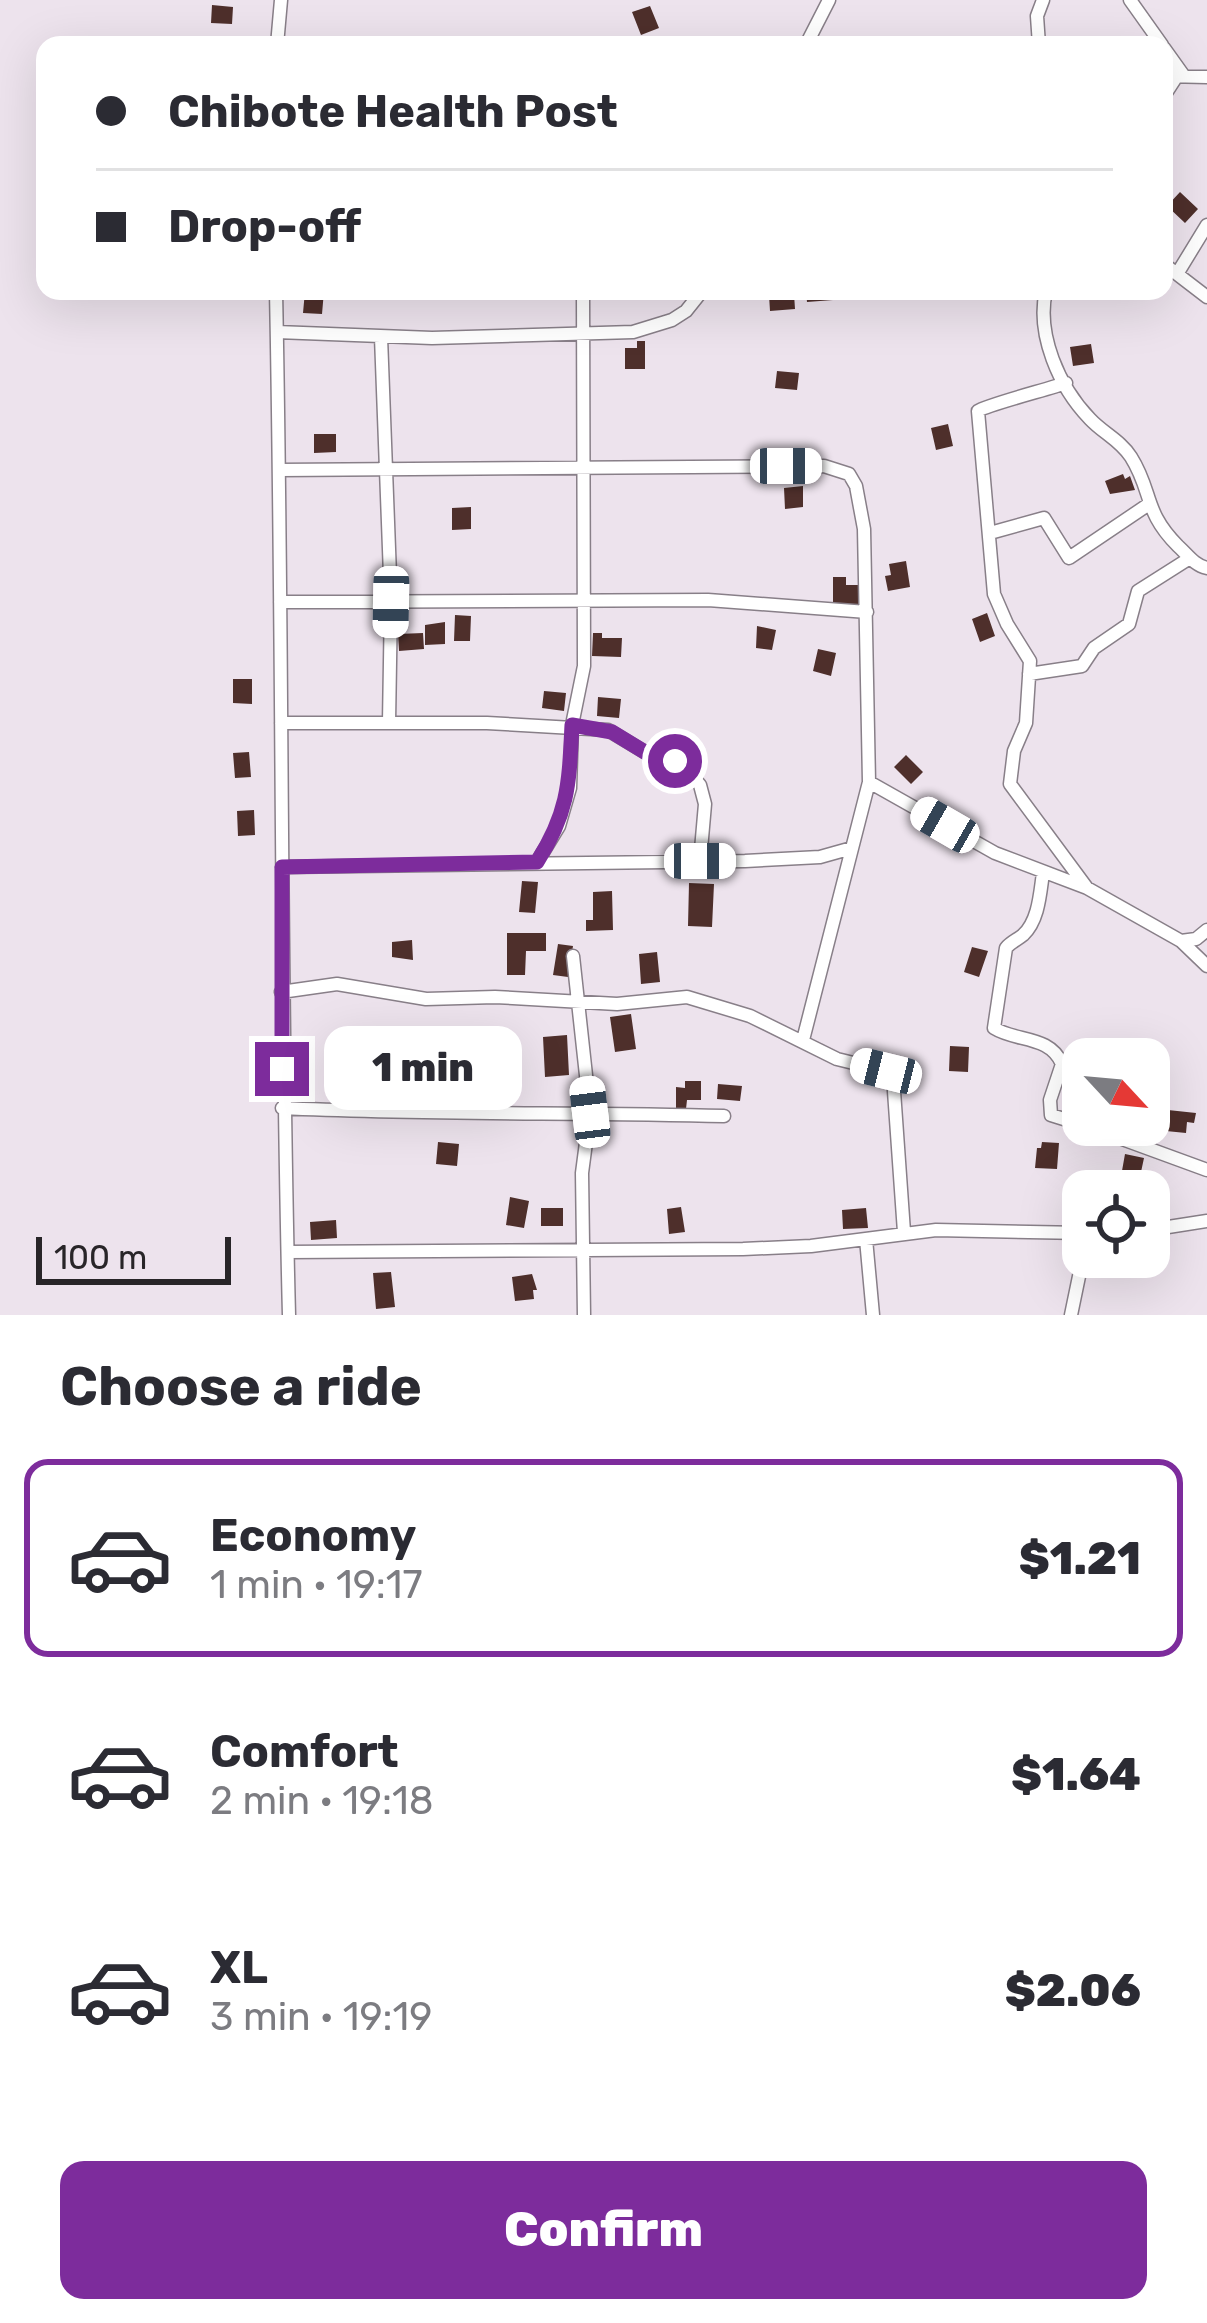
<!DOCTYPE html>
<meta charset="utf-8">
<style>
body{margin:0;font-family:Rubik,sans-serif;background:#f7f7f7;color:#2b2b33;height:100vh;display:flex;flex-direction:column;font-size:45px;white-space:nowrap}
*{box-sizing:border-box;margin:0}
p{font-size:39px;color:#7c7c81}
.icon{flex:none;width:66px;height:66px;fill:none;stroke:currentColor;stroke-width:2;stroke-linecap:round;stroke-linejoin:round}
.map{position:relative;height:1315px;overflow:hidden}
.sheet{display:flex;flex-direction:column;background:#fff;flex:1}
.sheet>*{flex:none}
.guide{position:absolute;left:36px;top:36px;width:1137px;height:264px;border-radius:24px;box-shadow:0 12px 48px #0002;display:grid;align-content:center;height:264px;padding:0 60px;background:#fff}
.needle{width:78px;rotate:116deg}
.buttons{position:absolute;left:1062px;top:1038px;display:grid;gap:24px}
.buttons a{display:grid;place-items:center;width:108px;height:108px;border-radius:24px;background:#fff;box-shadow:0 12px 48px #0002;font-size:60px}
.scale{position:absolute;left:36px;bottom:30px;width:195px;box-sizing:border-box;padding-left:12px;border:6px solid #282528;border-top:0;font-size:33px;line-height:42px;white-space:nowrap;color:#282528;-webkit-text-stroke:9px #ede3ed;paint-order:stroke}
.end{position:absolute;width:54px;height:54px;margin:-27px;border:15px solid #7d2c9c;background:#fff;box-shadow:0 0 0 6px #fff}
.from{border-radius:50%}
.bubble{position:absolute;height:84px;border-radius:24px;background:#fff;box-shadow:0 12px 48px #0002;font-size:39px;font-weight:800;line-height:84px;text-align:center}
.car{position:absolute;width:36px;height:72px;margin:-36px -18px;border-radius:15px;box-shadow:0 0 9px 3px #0007;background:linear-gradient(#fff 24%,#345 0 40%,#fff 0 76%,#345 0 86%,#fff 0)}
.guide b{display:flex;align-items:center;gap:42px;height:114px;font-size:45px}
.guide b+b{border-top:3px solid #e1e1e2}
.guide i{width:30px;height:30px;background:#2b2b33}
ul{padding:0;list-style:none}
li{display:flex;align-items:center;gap:36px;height:198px;margin:0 24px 18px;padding:0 36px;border:6px solid transparent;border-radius:24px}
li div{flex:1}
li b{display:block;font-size:45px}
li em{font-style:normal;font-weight:800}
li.active{border-color:#7d2c9c}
li>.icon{width:108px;height:108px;stroke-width:1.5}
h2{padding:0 60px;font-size:54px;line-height:144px}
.action{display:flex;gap:24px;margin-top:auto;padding:24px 60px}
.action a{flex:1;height:138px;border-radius:24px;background:#7d2c9c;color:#fff;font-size:48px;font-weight:800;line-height:138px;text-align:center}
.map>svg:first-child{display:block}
</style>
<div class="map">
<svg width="1207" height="1315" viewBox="0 0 1207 1315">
<rect width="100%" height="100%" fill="#ede3ed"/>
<path fill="#4e2f2b" d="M212,5L233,7L232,24L211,23Z
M650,6L659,28L641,35L632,12Z
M1180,192L1198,209L1185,223L1167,206Z
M305,291H324L322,314L303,313Z
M806,291H845L846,299L807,302Z
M794,294L795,309L770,311L769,295Z
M637,341H645V369H625V348H637Z
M1091,344L1094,363L1073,366L1070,347Z
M777,371L799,373L797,390L775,388Z
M948,424L953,446L936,450L931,428Z
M314,434H336V452L314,453Z
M1123,474L1125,479L1130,476L1135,490L1110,494L1105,481Z
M803,486V507L785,509L784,488Z
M471,507V529L452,530V508Z
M906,561L910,587L888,591L885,576L891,575L889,564Z
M833,577H846V585H861V606H833Z
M987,613L995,636L980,642L972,619Z
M455,615L471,616L470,641H454Z
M445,622V644L425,645V625Z
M757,626L776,630L772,650L756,648Z
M423,633L424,649L399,651L398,634Z
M593,633H602V638H622L621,657L592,656Z
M818,649L836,653L831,676L813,671Z
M233,679H252V704L233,703Z
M544,691L566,693L564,711L542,708Z
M598,697L621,699L619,718L597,716Z
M249,752L251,777L235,778L233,753Z
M906,755L923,772L911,784L894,767Z
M254,810L255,835L238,836L237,811Z
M522,881L538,882L535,913L519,912Z
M689,883L714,884L712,927L688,926Z
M612,891L613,930L586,931V920H593V892Z
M507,933H546V951H526L525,975H507Z
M412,940L413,960L392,957V942Z
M558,944L573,946L568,977L553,975Z
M972,947L988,951L979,977L964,972Z
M657,952L660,982L641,984L639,954Z
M631,1014L636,1049L615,1052L610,1017Z
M567,1035L569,1075L545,1077L543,1037Z
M950,1046L969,1047L968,1072L949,1071Z
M685,1081H701V1100H687L686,1109H676V1087L685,1088Z
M718,1084L742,1086L740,1101L717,1099Z
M1168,1110L1196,1113L1194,1123L1187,1122L1186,1133L1166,1131Z
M438,1142L459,1144L457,1166L436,1164Z
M1042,1142L1059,1143L1057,1169L1035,1168L1037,1148H1041Z
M1125,1154L1144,1158L1138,1186L1120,1182Z
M510,1197L529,1201L524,1228L506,1225Z
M681,1207L685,1232L669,1234L667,1209Z
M541,1208H563V1226H541Z
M866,1208L868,1228L843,1229L842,1210Z
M336,1220L337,1238L311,1240L310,1222Z
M391,1272L395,1307L376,1309L373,1273Z
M532,1274L537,1290H533L534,1299L515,1301L512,1277Z"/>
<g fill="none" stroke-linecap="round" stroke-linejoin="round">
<defs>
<path id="street" d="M1130,0L1162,45
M277,45L281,0
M806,45L829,0
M1039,45L1037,16L1043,0
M1164,48L1184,76
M1164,76L1207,77
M1164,96L1177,76
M1164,264L1207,297
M1177,274L1207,225
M276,291C283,632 280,974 289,1315
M1046,291C1036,334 1059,387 1090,419C1103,433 1120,440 1131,457C1153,492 1143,511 1178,546C1188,555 1194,565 1207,568
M277,332L432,338L633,332L672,320L686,311L702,291
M381,337L391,602L389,722
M1066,383C1049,389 986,405 978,411L994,594L1007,624L1030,661L1026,723L1014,751L1010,784L1087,888
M280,470L824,466L849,474L856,486L864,529L869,782L803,1040
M990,533L1044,518L1069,558L1149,504
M280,602L708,600L867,612
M1029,674L1082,666L1094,648L1129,624L1138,591L1190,558
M281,723H487L608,730L648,754L684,766L700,785L705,804L700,861
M869,782L995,853L1087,888L1181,941L1207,966
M537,862L559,826L570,788L572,725L584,666L583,291
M282,867L745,861L820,857L852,848
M1043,873C1040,893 1039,920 1023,935C1017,940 1011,942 1006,948L994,1028C1016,1042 1050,1035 1062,1064L1050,1100L1051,1115L1083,1125
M1181,941L1196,939L1207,930
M573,956L590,1112L582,1173L584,1315
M281,992L337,984L426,999L495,997L617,1004L687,997L750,1016L837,1059L886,1071L893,1077L904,1232
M282,1108C430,1115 577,1112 724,1116
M1084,1125L1207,1170
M1149,1230L1207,1221
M866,1239L873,1315
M288,1252L743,1249L811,1246L936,1230L1083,1233
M1071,1315L1083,1257"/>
</defs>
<use href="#street" stroke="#887f88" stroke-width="15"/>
<use href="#street" stroke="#fff" stroke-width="12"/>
</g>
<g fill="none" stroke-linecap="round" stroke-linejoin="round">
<path stroke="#7d2c9c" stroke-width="15" d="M282,1069V867L537,862C569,812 569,783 572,725L612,732L648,754L675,761"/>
</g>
</svg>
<div class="buttons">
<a><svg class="needle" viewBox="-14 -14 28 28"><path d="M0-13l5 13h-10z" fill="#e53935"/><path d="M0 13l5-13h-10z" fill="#7c7c81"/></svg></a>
<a><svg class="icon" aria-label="locate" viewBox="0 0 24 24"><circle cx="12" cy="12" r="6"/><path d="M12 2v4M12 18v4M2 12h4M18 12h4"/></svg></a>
</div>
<div class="scale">100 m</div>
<i class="end from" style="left:675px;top:761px"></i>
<i class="end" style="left:282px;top:1069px"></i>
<div class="bubble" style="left:324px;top:1026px;width:198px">1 min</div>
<i class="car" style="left:786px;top:466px;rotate:90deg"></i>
<i class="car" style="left:391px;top:602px;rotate:181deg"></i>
<i class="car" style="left:945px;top:825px;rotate:300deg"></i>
<i class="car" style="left:700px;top:861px;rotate:90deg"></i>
<i class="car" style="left:886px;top:1071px;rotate:284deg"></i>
<i class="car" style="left:590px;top:1112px;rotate:353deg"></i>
<div class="guide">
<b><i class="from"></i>Chibote Health Post</b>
<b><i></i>Drop-off</b>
</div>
</div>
<section class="sheet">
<h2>Choose a ride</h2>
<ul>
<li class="active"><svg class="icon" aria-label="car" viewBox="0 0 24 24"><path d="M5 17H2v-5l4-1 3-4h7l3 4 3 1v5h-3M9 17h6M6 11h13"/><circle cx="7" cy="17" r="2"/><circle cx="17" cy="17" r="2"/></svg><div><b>Economy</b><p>1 min · 19:17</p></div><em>$1.21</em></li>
<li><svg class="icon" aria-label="car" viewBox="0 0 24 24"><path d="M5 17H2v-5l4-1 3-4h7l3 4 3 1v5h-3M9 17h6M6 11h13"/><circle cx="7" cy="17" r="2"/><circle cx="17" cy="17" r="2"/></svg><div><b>Comfort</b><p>2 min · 19:18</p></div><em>$1.64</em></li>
<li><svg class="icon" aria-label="car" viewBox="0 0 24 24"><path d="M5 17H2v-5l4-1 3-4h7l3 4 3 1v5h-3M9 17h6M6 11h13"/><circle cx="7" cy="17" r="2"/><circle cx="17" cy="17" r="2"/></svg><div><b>XL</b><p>3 min · 19:19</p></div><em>$2.06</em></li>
</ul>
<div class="action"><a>Confirm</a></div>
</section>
